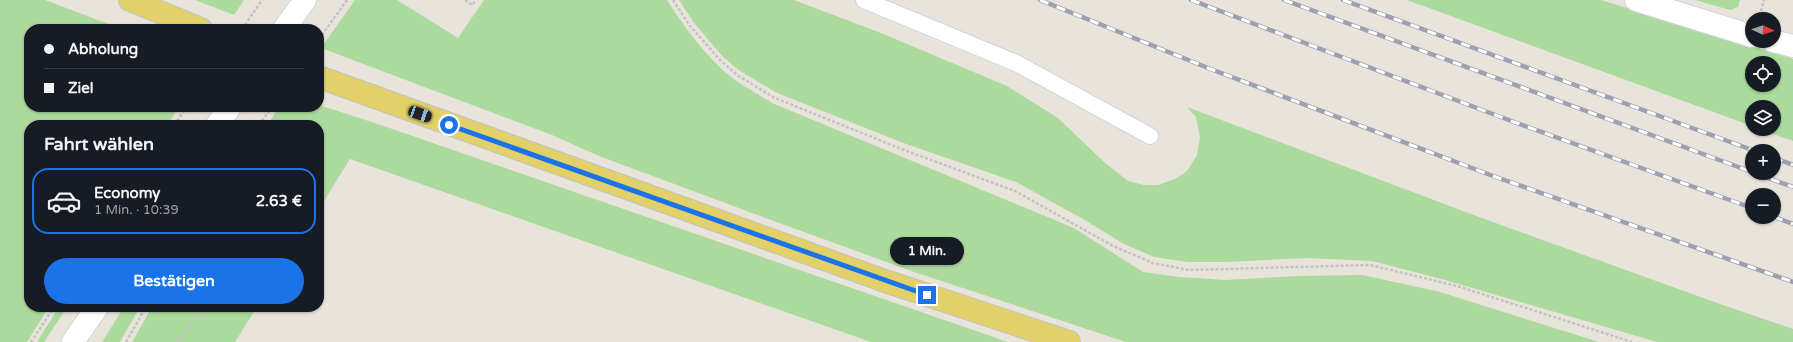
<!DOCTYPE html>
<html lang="de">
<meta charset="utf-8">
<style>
body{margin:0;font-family:"Varela Round",sans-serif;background:#242831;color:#f1f3f6;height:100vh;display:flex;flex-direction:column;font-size:15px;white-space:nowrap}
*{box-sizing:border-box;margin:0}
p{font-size:13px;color:#9ea1a6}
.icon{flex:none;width:22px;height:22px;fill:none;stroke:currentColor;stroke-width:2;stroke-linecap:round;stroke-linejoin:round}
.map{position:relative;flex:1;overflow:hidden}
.details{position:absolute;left:24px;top:120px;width:300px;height:192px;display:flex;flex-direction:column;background:#171b24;border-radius:16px;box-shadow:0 1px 3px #0004}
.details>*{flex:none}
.guide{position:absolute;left:24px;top:24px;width:300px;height:88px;border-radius:16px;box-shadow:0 1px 3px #0004;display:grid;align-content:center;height:88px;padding:0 20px;background:#171b24}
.needle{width:26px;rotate:94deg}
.controls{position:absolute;left:1745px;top:12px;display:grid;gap:8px}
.controls a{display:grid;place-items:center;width:36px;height:36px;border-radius:50%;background:#171b24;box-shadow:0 1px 3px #0004;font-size:20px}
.end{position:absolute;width:18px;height:18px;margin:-9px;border:5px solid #1a73e8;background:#fff;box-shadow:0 0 0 2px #fff}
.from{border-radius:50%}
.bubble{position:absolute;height:28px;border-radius:14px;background:#171b24;box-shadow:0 1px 3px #0004;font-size:13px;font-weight:800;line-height:28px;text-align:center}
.car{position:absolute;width:12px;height:24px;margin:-12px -6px;border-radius:5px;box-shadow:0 0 3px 1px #0007;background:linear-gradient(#222 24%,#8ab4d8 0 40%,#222 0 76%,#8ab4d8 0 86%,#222 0)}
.guide b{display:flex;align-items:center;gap:14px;height:38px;font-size:15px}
.guide b+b{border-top:1px solid #363941}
.guide i{width:10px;height:10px;background:#f1f3f6}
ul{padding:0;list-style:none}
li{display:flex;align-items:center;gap:12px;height:66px;margin:0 8px 6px;padding:0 12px;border:2px solid #363941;border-radius:16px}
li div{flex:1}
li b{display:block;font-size:15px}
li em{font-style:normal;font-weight:800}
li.on{border-color:#1a73e8}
li>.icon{width:36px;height:36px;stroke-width:1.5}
h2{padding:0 20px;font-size:18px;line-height:48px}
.action{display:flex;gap:8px;margin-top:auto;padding:8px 20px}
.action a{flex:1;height:46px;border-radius:24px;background:#1a73e8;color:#fff;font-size:16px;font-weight:800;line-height:46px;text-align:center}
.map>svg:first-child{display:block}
</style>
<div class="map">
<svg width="1793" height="342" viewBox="0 0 1793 342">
<rect width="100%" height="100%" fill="#e9e4db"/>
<path fill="#abda9c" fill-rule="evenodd" d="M0,0H45L122,29H29V107H179L167,125H29V307H49L27,342H0Z
M195,0H244L234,15Z
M355,0H397L458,38L484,0H667C686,29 707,59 735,80C746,88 760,95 772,103L1074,228L1143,272L1179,277L1225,280L1297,276L1363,275L1440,292L1599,342H1126L914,272L752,213L599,156L552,135L321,48Z
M679,0H794L881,33L1007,86L1058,118L1104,162L1128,181L1144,185H1158L1175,179L1187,171L1197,155L1200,137L1196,117L1187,107L1479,217L1720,304L1793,329V342H1657L1445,280L1372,261L1306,258L1227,262H1188L1154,257L1124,244L1083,219L1016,182L906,144L777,93L740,71L723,57L694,23Z
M1407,0H1601L1793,59V141L1759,129H1774V107H1752V126ZM1752,63H1774V85H1752Z
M1695,0H1740L1738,7L1730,10Z
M319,105L378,124L1008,342H871L350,159L319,209V125H267L279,107H319Z
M59,307H67L44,342H37Z
M124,307H140L120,342H102Z
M152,307H257L235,342H132Z"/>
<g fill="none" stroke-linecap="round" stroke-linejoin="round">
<defs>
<path id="lane" d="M864,0L1016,63L1150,136"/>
<path id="street" d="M1636,0L1752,36
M1773,41L1793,46"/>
<path id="secondary" d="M284,29L305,0
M217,125L230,107
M73,342L97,307"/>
<path id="primary" d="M130,0L201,29
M319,77L885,281L1069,342"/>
</defs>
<use href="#lane" stroke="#d0d2df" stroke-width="18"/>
<use href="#street" stroke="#d0d2df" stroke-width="24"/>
<use href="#secondary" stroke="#d0d2df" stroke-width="24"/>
<use href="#primary" stroke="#c3c3c3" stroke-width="24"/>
<path stroke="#c3c3c3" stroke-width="2.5" stroke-dasharray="3 2" stroke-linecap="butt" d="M465,0L472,5L476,0
M673,0L690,26L720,60L737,75L775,98L904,150L1015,191L1113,246L1153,263L1189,270L1370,265L1457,286L1632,342
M1761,11L1764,0
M242,29L262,0
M319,39L347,0
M174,125L187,107
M259,125L272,107
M31,342L54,307
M126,342L146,307
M177,342L204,307"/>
<use href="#lane" stroke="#fff" stroke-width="16"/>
<use href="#street" stroke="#fff" stroke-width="22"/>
<use href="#secondary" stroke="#fff" stroke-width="22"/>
<use href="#primary" stroke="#e1d168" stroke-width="22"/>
<defs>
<path id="rail" d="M1040,0L1208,68L1493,176L1793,282
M1191,0L1514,122L1752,208
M1284,0L1752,172
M1343,0L1755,151
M1774,158L1793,165
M1754,173L1793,187
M1774,217L1793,224"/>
</defs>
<use href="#rail" stroke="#9e9fb0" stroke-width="4.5"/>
<use href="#rail" stroke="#fff" stroke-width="3" stroke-dasharray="9" stroke-linecap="butt"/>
</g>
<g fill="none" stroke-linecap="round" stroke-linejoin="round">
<path stroke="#1a73e8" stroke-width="5" d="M449,125L927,295"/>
</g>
</svg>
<div class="controls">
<a><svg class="needle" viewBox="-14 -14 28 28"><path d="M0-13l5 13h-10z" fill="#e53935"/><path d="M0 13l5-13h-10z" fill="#9ea1a6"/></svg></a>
<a><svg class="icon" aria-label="locate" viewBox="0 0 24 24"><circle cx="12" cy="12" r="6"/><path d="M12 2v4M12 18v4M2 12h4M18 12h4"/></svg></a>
<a><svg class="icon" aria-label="layers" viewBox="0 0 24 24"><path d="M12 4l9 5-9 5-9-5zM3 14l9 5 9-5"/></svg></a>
<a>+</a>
<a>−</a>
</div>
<i class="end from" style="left:449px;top:125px"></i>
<i class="end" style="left:927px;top:295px"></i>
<div class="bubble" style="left:890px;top:237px;width:74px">1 Min.</div>
<i class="car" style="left:420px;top:114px;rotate:110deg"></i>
<div class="guide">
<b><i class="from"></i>Abholung</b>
<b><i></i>Ziel</b>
</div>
<section class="details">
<h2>Fahrt wählen</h2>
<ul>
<li class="on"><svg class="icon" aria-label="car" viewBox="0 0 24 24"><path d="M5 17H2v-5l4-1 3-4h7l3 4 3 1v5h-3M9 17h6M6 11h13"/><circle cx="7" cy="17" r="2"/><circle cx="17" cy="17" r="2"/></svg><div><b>Economy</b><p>1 Min. · 10:39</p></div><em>2.63 €</em></li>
</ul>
<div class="action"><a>Bestätigen</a></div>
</section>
</div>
